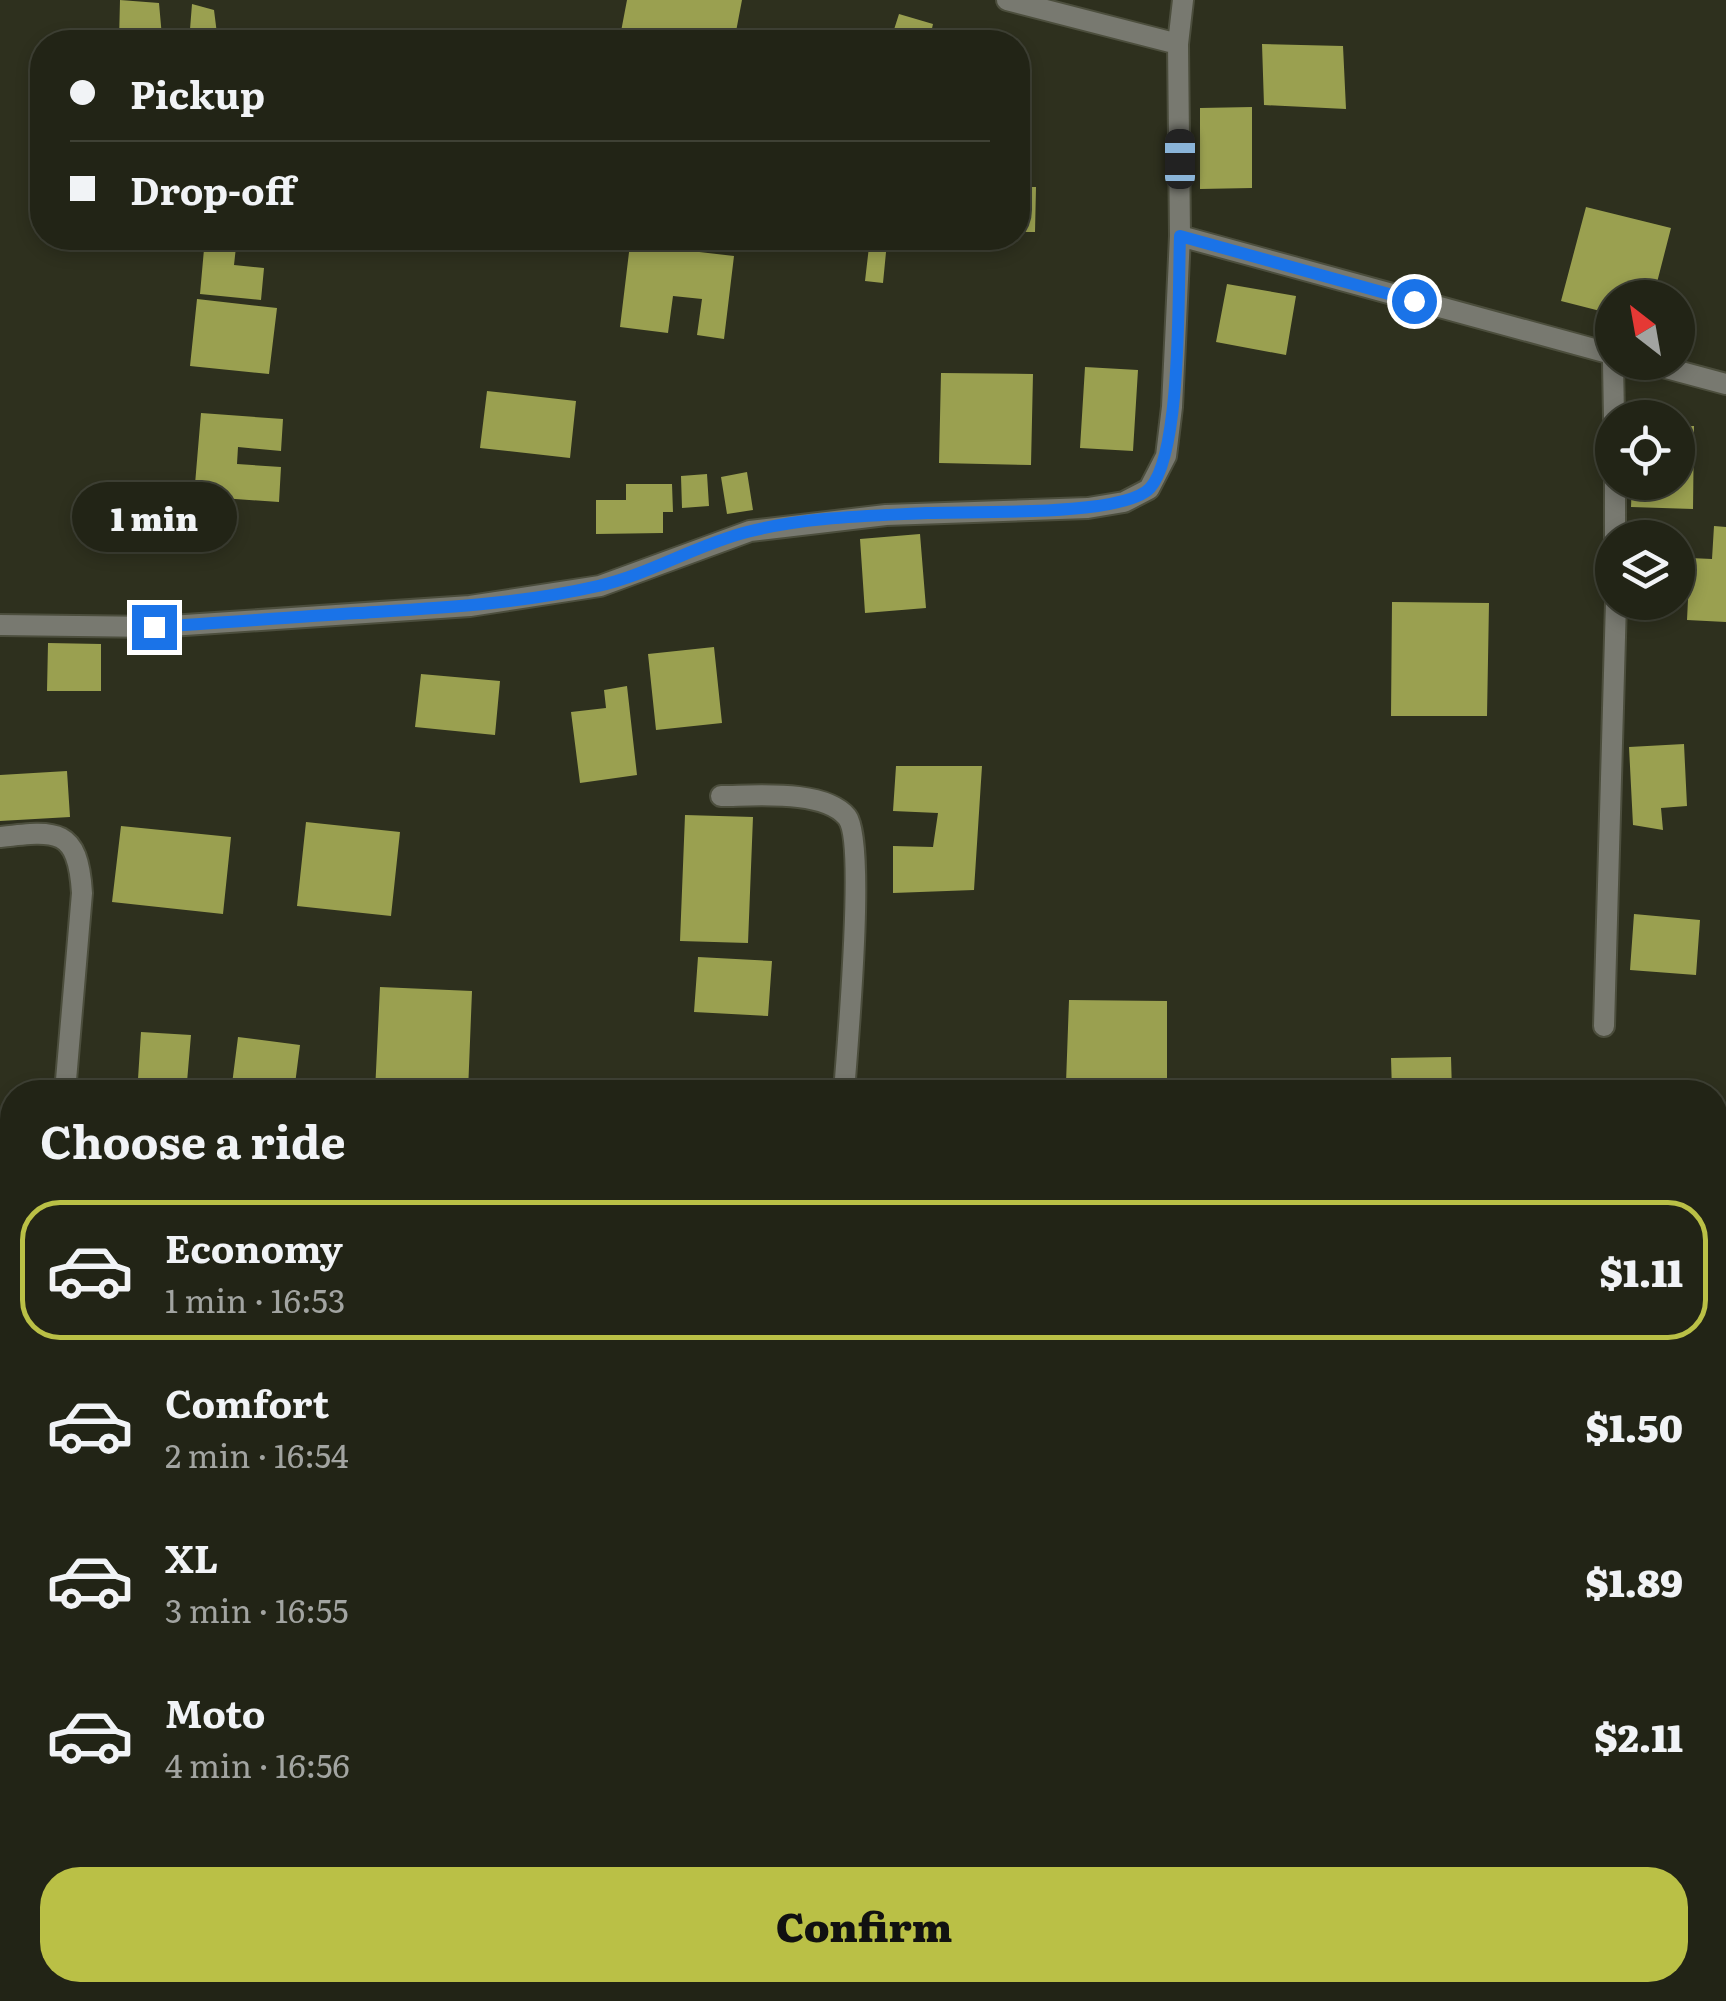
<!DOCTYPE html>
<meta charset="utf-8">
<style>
body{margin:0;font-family:Literata,serif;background:#2e3023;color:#f1f3f6;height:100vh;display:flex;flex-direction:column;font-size:38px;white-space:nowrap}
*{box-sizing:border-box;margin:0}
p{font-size:32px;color:#a2a4a1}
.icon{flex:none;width:55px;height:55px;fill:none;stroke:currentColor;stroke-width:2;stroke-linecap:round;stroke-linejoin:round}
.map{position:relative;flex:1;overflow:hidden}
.sheet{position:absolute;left:0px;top:1080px;width:1728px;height:922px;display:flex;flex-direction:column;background:#222416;border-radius:40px 40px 0 0;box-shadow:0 5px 15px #0003,0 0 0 2px #3f4135}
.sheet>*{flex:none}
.top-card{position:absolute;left:30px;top:30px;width:1000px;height:220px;border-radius:40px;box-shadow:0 5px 15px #0003,0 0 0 2px #3f4135;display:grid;align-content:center;height:220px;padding:0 40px;background:#222416}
.needle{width:65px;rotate:329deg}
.buttons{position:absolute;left:1595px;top:280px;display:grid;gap:20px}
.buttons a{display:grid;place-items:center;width:100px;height:100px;border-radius:50%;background:#222416;box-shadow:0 5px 15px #0003,0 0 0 2px #3f4135;font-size:50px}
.end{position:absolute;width:45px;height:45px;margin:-22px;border:12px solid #1a73e8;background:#fff;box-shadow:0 0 0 5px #fff}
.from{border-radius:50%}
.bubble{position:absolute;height:70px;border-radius:35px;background:#222416;box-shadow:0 5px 15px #0003,0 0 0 2px #3f4135;font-size:32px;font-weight:800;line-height:70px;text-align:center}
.car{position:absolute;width:30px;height:60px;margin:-30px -15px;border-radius:12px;box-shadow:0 0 8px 2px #0007;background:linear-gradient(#222 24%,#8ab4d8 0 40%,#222 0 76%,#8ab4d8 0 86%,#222 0)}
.top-card b{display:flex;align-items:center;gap:35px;height:95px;font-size:38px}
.top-card b+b{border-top:2px solid #3f4135}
.top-card i{width:25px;height:25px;background:#f1f3f6}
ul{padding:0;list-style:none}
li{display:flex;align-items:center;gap:30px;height:140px;margin:0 20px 15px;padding:0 20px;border:5px solid transparent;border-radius:40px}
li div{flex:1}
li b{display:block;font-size:38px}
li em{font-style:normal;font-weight:800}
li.selected{border-color:#bac046}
li>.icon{width:90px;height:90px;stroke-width:1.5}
h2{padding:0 40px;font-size:45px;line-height:120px}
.cta{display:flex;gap:20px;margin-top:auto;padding:20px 40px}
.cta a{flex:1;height:115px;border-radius:40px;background:#bac046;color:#111;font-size:40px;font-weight:800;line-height:115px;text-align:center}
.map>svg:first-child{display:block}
</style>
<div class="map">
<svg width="1726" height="2001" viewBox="0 0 1726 2001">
<rect width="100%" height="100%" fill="#2e301e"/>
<path fill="#9aa050" d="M120,0L159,3L162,37L119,42Z
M627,0H742L734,42H619Z
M192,4L214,10L218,42H189Z
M899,14L933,24L929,42H890Z
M1262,44L1343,46L1346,109L1264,105Z
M1252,107V188L1200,189V108Z
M1018,187H1036L1035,232H1018Z
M1586,207L1671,228L1653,298H1612V314L1561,301Z
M205,238H237L234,265L264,268L261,300L200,294Z
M870,238H927L926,245L887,242L883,283L865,281Z
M630,244L734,256L724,339L697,335L702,299L673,296L668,333L620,327Z
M1227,284L1296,296L1286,355L1216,342Z
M197,299L277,308L269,374L190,366Z
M1085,367L1138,370L1133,451L1080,448Z
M941,373L1033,374L1031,465L939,463Z
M487,391L576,401L570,458L480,448Z
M201,413L283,419L281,451L238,447L237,464L281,467L279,502L194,496Z
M1678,426H1694L1693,509L1631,507L1632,482H1678Z
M747,472L753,510L727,514L721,477Z
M707,474L709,506L682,508L681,476Z
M626,484H672L673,512H663V533L596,534V500H626Z
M1714,526L1726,527V622L1687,620L1690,558L1712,559Z
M920,534L926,608L865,613L860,539Z
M1392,602L1489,603L1487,716H1391Z
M48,643L101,644V691H47Z
M714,647L722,723L656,730L648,654Z
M421,674L500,681L495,735L415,727Z
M627,686L637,775L580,783L571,712L606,708L604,690Z
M1684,744L1687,806L1661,808L1663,830L1633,825L1629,747Z
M896,766H982L974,890L893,893V846L933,847L938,813L893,811Z
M67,771L70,817L0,821V775Z
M685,815L753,817L748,943L680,941Z
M306,822L400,832L391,916L297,906Z
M121,826L231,837L223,914L112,902Z
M1634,914L1700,920L1696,975L1630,970Z
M698,957L772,961L768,1016L694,1012Z
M380,987L472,991L468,1092H375Z
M1069,1000L1167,1001V1087L1066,1083Z
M141,1032L191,1035L187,1082L138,1079Z
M238,1037L300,1045L294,1092H231Z
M1451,1057L1452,1092H1392L1391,1058Z
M695,1086L772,1087V1092H695Z
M1594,1086H1672V1092H1594Z
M415,1990H513V2001H414Z"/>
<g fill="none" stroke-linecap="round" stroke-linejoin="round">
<defs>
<path id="minor" d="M1007,0L1178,44
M1180,236L1178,44L1183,0
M1613,362L1614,418
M1644,362L1726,384
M1615,482V538
M0,625L155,627L470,606L600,586L750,531L886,515L1088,508L1124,502L1149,489L1166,456L1172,407L1180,236L1612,354
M721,796C754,796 824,789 847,817C866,841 847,1051 844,1092
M0,837C57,830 78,828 82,893L65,1092
M1604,1026L1616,602
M0,1756L12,1579
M0,1799L4,1845L12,1862
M83,1990L90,2001
M1656,1990L1657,2001
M670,2001L684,1995L748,2001
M939,2001L940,1990"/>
</defs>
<use href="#minor" stroke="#4c4e3d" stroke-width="24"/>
<use href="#minor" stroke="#787970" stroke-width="20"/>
</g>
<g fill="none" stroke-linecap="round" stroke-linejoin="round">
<path stroke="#1a73e8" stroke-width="12" d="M154,627C222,623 290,617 358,613C438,608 520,604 598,586C650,574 696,545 747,532C805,517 868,516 927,513C971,511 1124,517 1150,488C1182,453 1178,288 1180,236L1414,301"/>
</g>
</svg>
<div class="buttons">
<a><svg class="needle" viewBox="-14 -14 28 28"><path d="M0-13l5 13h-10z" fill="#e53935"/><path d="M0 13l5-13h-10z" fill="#a2a4a1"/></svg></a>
<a><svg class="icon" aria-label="locate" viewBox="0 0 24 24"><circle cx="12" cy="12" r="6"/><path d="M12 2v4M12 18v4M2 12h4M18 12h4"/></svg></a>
<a><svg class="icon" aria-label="layers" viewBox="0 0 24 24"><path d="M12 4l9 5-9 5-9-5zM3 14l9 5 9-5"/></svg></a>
</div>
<i class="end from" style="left:1414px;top:301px"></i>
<i class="end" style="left:154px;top:627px"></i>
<div class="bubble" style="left:72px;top:482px;width:165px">1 min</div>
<i class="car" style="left:1180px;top:159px;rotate:0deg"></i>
<div class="top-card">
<b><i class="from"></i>Pickup</b>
<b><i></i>Drop-off</b>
</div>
<section class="sheet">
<h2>Choose a ride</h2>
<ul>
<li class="selected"><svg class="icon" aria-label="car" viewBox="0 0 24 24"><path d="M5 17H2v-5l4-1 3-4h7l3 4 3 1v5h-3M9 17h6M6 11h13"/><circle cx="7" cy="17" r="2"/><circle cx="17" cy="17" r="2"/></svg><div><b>Economy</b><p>1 min · 16:53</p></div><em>$1.11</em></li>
<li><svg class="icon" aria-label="car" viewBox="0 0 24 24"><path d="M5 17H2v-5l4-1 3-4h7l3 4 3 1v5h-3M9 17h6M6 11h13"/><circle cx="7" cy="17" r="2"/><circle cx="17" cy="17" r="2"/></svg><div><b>Comfort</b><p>2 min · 16:54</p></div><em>$1.50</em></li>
<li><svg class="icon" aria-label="car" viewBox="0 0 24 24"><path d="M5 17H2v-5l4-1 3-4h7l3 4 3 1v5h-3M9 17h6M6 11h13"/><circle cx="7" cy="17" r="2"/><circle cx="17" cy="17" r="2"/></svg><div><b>XL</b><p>3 min · 16:55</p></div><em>$1.89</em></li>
<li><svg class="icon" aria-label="car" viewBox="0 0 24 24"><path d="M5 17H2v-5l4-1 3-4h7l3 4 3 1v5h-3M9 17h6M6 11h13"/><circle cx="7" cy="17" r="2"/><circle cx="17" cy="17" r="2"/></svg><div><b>Moto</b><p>4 min · 16:56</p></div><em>$2.11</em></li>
</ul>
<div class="cta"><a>Confirm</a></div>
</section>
</div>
